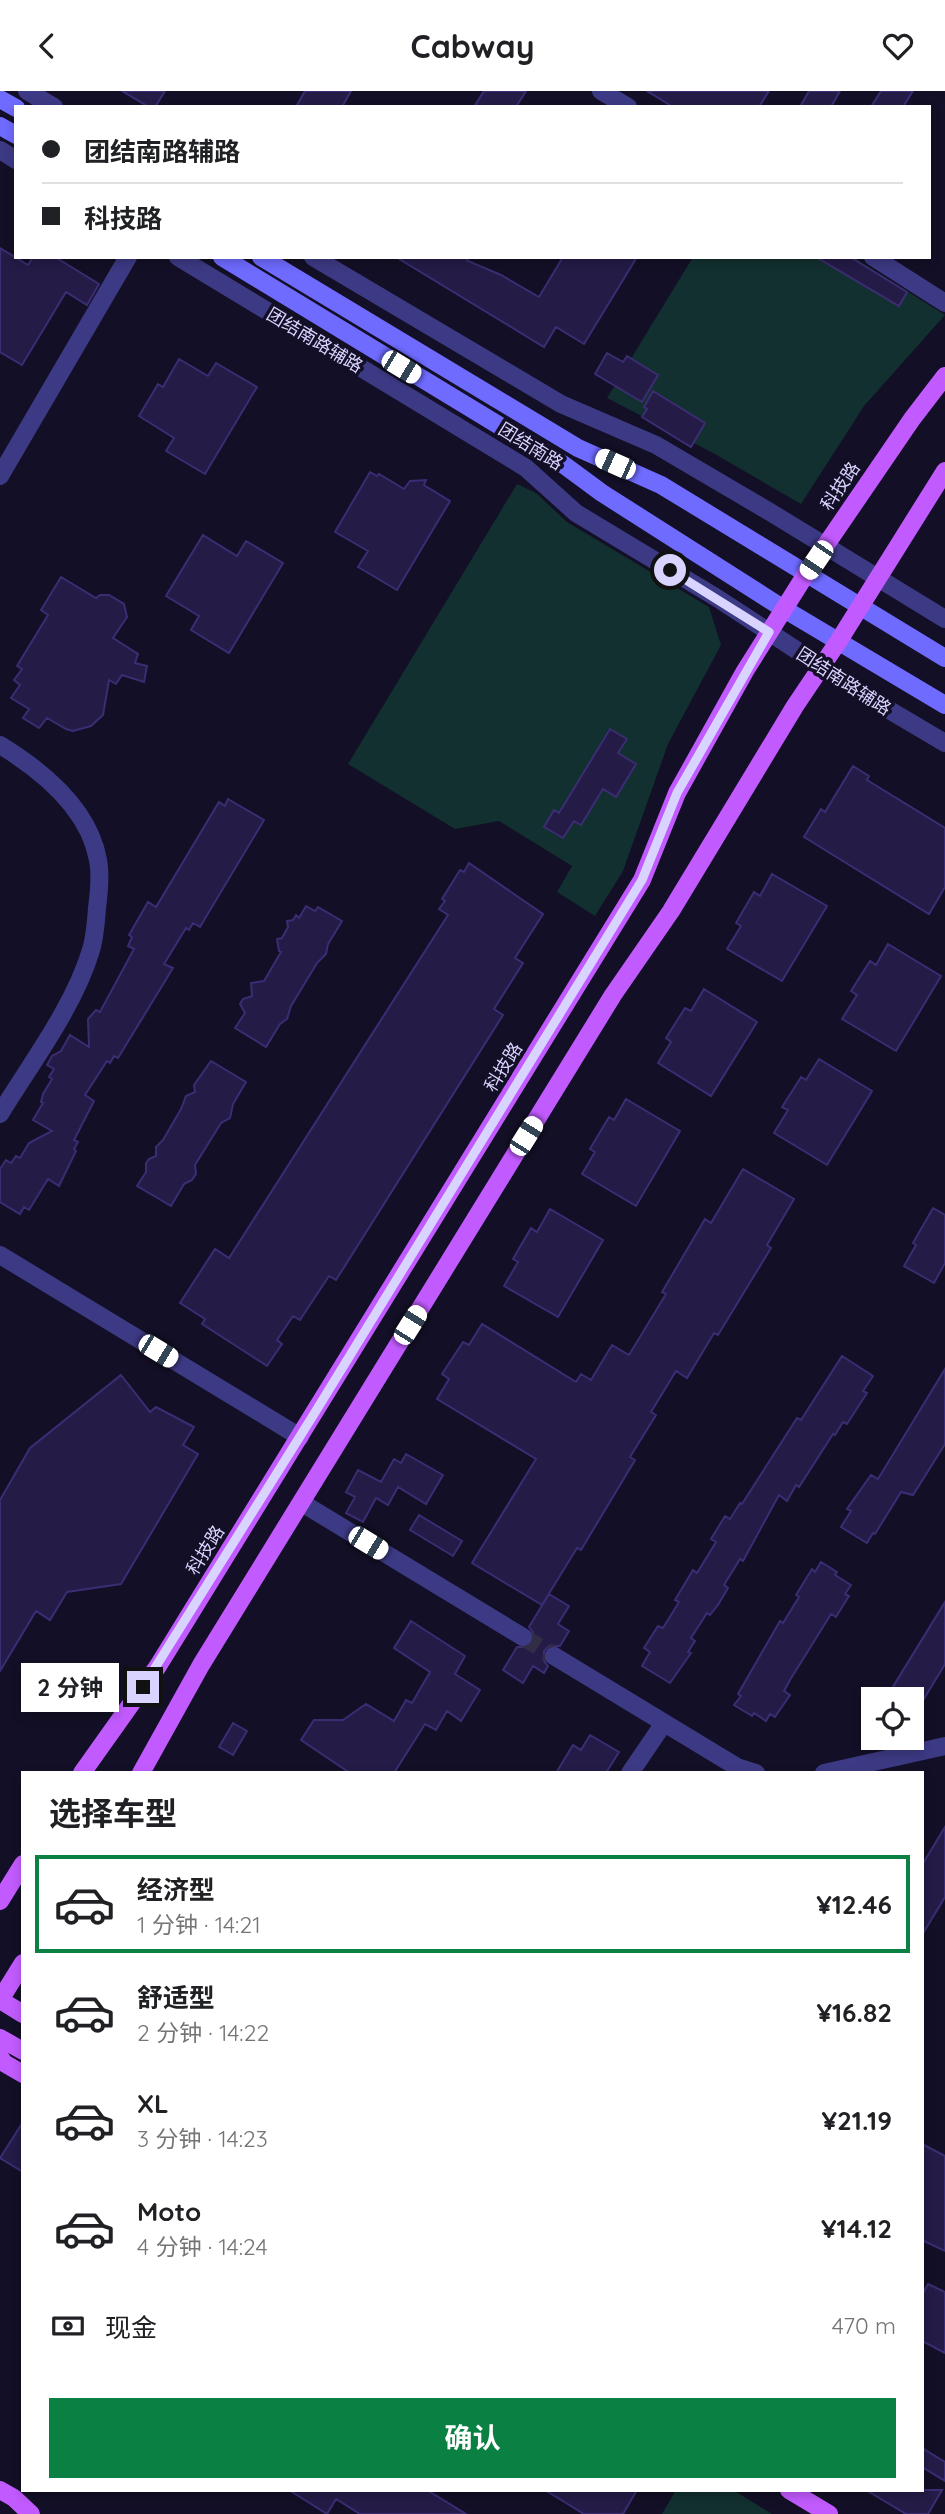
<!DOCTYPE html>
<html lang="zh">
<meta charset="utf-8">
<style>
body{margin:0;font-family:Quicksand,"Noto Sans SC",sans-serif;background:#f6f6f6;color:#202124;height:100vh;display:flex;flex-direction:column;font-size:26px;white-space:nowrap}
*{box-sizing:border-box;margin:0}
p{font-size:23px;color:#757577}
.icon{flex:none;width:38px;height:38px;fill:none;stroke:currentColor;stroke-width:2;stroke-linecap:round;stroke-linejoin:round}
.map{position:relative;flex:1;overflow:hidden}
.side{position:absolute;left:21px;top:1680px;width:903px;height:721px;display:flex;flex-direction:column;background:#fff;border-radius:0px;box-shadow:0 4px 10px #0003}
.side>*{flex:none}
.hud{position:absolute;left:14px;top:14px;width:917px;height:154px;border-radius:0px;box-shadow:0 4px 10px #0003;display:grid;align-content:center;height:154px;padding:0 28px;background:#fff}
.tools{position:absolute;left:861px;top:1596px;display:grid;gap:14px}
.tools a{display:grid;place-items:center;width:63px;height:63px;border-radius:0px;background:#fff;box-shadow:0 4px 10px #0003;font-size:35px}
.end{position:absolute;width:32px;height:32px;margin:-16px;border:9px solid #d9d4ff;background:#111;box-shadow:0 0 0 4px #111}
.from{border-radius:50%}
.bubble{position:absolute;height:49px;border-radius:0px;background:#fff;box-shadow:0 4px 10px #0003;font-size:23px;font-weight:700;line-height:49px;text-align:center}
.car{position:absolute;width:21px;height:42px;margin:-21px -10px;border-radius:9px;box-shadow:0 0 5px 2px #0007;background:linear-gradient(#fff 24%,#345 0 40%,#fff 0 76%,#345 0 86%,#fff 0)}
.hud b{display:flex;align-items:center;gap:24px;height:66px;font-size:26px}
.hud b+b{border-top:2px solid #e0e0e0}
.hud i{width:18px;height:18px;background:#202124}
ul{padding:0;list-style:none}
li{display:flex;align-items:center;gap:21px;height:98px;margin:0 14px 10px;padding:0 14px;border:4px solid transparent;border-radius:0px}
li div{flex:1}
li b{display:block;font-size:26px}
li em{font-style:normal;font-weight:700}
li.current{border-color:#0b8043}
li>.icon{width:63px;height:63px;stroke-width:1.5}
h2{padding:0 28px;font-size:32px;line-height:84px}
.pay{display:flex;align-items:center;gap:18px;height:77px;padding:0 28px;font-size:26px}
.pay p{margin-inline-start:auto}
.primary-button{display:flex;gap:14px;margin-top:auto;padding:14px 28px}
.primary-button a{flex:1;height:80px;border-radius:0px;background:#0b8043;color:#fff;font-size:28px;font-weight:700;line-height:80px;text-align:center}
header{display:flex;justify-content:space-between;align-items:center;height:91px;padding:0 28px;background:#fff;font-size:32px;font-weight:700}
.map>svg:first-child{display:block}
</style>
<header><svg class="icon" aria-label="back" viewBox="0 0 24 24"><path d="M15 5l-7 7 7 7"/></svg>Cabway<svg class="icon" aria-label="heart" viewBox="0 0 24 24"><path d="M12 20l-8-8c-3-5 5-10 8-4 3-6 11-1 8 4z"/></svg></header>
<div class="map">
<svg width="945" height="2423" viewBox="0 0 945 2423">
<rect width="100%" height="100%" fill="#130f26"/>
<path fill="#12302f" d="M693,166H853L945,224L864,315L801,413L713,362L607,307Z
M517,393L536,402L567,431L709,516L721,554L668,653L623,780L595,825L557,801L572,775L499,730L455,738L348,673Z
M676,2399H733L772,2423H662Z"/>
<path fill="#241b47" stroke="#3b2d73" stroke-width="2" d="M122,0H165L155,16H149Z
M305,0H351L342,16H296Z
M484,0H526L516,16H474Z
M647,0H769L759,16H673Z
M809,0H840L831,16H800Z
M881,0H913L903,16H871Z
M0,157L28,174L33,166H55L99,193L87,214L66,201L22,274L0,261Z
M396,166H465L468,170L501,184L539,206L563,166H637L584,253L556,236L544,256Z
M816,166H850L907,201L899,215Z
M607,262L623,271L627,265L658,284L642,311L595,283Z
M179,268L208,285L216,272L257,296L205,383L166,360L174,347L139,325L158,293L163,296Z
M653,300L705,332L691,356L642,326L647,318L644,316Z
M370,381L377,385L379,383L404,398L410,390L426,389L424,394L450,410L397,499L358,476L368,460L335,441Z
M203,444L237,465L246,450L283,472L229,562L191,539L199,525L166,505Z
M61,486L96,507L100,504H109L124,513L127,526L113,547L138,563L135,572L147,575L144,591L122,584L116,593L109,589L103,624L91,635L73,640L66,638L47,627L39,637L23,627L29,618L11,607L20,594L14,589L22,578L17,575L48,524L41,519Z
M610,638L627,648L618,662L636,673L616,706L603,698L581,734L574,730L563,747L544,736L554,719L559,722Z
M853,675L869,685L867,689L945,737V796L929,823L804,746L821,718L825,721Z
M228,708L264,729L200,836L193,832L189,839L186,837L164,873L173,877L118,967L114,965L110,972L107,970L85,1004L94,1010L74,1049L78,1051L74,1058L76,1060L59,1095L48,1088L29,1119L24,1116L20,1123L0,1111V1078L6,1069L11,1072L16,1065L20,1067L29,1052L52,1040L33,1029L43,1012L41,1011L43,1003L52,988L49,986L54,978L47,974L52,965L61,960L70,944L89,956L88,928L96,919L100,921L134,858L128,855L132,846L129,844L148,811L156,816L219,711L225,715Z
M469,772L543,823L515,867L523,872L494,918L503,924L336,1189L329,1185L300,1229L293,1225L277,1249L282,1253L267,1275L202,1233L205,1228L180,1212L215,1158L229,1167L448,824L439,818L445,810L442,808L460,779L464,781Z
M772,783L827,815L782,890L727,858L741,835L736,832L754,801L760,805Z
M306,815L315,820L318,816L342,830L328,853L326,863L317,872L291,915L287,928L280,933L266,956L235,937L245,922L240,913L243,908L252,905L251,892L264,890L281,861L279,860L277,848L282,847L288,836L287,830L293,829L296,824L299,827Z
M888,853L941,885L896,960L842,928L857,904L851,900L870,870L876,874Z
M704,898L757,931L711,1005L658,972L671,951L666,947L685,917L691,920Z
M819,968L872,1000L827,1074L774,1042L788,1019L782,1016L801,986L806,989Z
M211,970L246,991L233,1013L230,1027L221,1032L195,1074L196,1083L192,1089L184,1093L171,1115L137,1095L146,1081V1072L149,1068L156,1065V1056L163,1049L181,1018L186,1005L195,1001L194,994Z
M626,1008L680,1040L636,1115L582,1083L595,1061L590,1058L609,1026L614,1029Z
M743,1078L794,1108L767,1154L771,1157L718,1244L714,1242L687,1287L676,1280L651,1321L656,1324L630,1366L635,1369L581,1459L577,1457L542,1514L472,1472L536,1368L437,1308L449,1288L442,1283L463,1251L469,1254L482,1233L576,1291L581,1283L591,1289L612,1254L629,1264L666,1203L662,1201L705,1128L711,1132Z
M933,1117L945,1124V1172L934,1192L904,1175L916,1154L913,1152Z
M550,1118L603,1149L558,1226L504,1195L518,1171L513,1168L531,1137L537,1141Z
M842,1265L873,1285L863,1300L867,1302L847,1333L843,1331L835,1344L833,1343L799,1396L796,1394L787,1410L779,1404L743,1470L740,1468L724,1494L728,1497L718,1514L710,1524L707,1522L691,1547L695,1550L688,1561L691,1562L670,1592L642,1575L650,1561L644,1557L658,1535L663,1537L679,1511L675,1509L693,1479L697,1482L716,1451L711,1448L725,1425L730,1428L740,1412L742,1413L797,1327L801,1329Z
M945,1278V1353L913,1404L901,1401L875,1443L873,1442L867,1452L841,1436L851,1420L847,1418L871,1384L878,1388Z
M121,1284L150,1321L156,1316L194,1336L183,1354L198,1363L121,1493L67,1501L50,1529L36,1520L0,1580V1409L30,1357Z
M406,1363L443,1384L426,1413L398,1396L388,1414L376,1407L363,1431L346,1422L355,1406L346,1401L358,1379L381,1391L394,1368L401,1372Z
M419,1424L462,1450L453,1465L410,1439Z
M821,1471L837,1481L835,1484L851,1494L845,1503L849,1505L836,1526L831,1523L790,1589L784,1600L790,1604L775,1626L770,1623L766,1630L754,1622L752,1625L734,1614L741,1605L738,1603L780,1530L783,1532L799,1506L796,1504L812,1478L815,1481Z
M549,1503L569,1515L558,1533L569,1540L560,1555H549L544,1560V1570L548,1575L544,1582L533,1575L523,1592L503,1579L517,1556H528L533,1551V1541L529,1536Z
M945,1511V1573L919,1616L912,1611V1608H906L891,1599Z
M411,1530L465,1565L455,1583L480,1599L461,1630L447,1620L436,1639L425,1633L394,1682H350L301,1649L314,1629H343L366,1613L394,1630L406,1609L412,1612L430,1581L394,1557Z
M233,1632L247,1640L233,1664L219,1656Z
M590,1644L619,1661L606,1682H556L573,1654L581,1659Z
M945,1736V1806L922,1844V1774Z
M23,2031V2081L0,2067Z
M922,2053L945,2065V2160L922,2149Z
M928,2193L945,2201V2262L922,2250V2204Z
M922,2357L945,2371V2390L922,2376Z
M289,2399H427L466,2423H360L336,2408L327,2423Z
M545,2399H637L623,2423H584Z
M866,2399H942L928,2423H906Z"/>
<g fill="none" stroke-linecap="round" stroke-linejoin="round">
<path stroke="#312d47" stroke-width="18" stroke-dasharray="18 9" stroke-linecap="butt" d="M523,1546L554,1565"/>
<path stroke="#3d3a85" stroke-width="18" d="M27,0L54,16
M601,0L628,16
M0,59L16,69
M178,166L526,377L576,422L717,507L874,610L945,652
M313,166L561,313L656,354L770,421L945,528
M873,166L945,212
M0,385L128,166
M0,654C41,679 89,718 98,769C101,784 99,802 97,817C96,831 95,846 91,859C74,916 31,972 0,1023
M0,1164L300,1346
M302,1412L523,1546
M554,1565L737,1676L756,1682
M630,1682L664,1632
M824,1682L945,1655"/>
<path stroke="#6f6bff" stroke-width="18" d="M0,8L16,17
M0,35L16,44
M222,166L564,374L602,402L784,518L945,614
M261,166L578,357L661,394L945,567"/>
<path stroke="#c25bff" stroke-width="18" d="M82,1682L158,1575L642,789L677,702L745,580L806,483L912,328L945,285
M141,1682L201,1574L613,904L671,820L795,615L838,551L945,380
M0,1810L23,1773
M23,1872L0,1909L23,1923
M0,1947L23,1960
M0,1966L4,1972L23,1983
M0,2399L14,2407L31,2423
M789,2399L829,2423"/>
</g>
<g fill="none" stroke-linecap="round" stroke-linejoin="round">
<path stroke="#d9d4ff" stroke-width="9" d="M143,1596L314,1323L642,789L677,702L769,541L670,479"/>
</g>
<g text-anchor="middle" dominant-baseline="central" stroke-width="7" stroke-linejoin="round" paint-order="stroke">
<g font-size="18" fill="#d9d4ff" stroke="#130f26">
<text transform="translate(315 249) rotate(31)">团结南路辅路</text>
<text transform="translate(531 355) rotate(32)">团结南路</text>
<text transform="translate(840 395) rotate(-56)">科技路</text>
<text transform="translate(844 590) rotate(33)">团结南路辅路</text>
<text transform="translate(503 976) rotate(-58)">科技路</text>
<text transform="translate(205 1459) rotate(-58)">科技路</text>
</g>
</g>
</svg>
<div class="tools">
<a><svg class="icon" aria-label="locate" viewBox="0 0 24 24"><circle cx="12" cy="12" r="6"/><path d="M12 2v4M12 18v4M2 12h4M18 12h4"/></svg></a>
</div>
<i class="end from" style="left:670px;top:479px"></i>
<i class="end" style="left:143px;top:1596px"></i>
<div class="bubble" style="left:21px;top:1572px;width:98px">2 分钟</div>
<i class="car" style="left:401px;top:276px;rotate:121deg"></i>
<i class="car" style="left:615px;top:373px;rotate:294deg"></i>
<i class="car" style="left:816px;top:469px;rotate:214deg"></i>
<i class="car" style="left:526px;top:1045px;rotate:32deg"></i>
<i class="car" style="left:410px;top:1234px;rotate:32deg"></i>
<i class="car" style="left:158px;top:1260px;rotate:121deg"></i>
<i class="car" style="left:368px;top:1452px;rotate:121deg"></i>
<div class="hud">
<b><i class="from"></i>团结南路辅路</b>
<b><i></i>科技路</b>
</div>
<section class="side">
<h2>选择车型</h2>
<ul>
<li class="current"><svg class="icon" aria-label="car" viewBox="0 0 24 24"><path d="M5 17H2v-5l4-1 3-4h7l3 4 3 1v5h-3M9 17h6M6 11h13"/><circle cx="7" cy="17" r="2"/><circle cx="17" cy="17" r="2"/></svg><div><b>经济型</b><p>1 分钟 · 14:21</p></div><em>¥12.46</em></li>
<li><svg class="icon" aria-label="car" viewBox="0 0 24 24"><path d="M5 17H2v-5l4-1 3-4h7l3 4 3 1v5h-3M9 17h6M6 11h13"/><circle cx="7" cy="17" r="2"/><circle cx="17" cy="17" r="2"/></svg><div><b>舒适型</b><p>2 分钟 · 14:22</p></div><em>¥16.82</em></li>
<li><svg class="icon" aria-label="car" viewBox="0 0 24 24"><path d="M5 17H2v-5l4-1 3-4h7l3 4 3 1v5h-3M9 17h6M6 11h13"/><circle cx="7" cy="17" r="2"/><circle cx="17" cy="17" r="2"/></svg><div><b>XL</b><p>3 分钟 · 14:23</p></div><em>¥21.19</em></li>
<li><svg class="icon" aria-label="car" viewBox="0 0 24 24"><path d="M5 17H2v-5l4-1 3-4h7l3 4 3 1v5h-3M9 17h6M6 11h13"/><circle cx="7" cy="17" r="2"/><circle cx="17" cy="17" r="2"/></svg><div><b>Moto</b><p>4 分钟 · 14:24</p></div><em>¥14.12</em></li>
</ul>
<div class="pay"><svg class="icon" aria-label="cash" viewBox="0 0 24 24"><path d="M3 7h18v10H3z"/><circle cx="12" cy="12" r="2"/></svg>现金<p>470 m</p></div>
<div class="primary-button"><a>确认</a></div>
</section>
</div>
